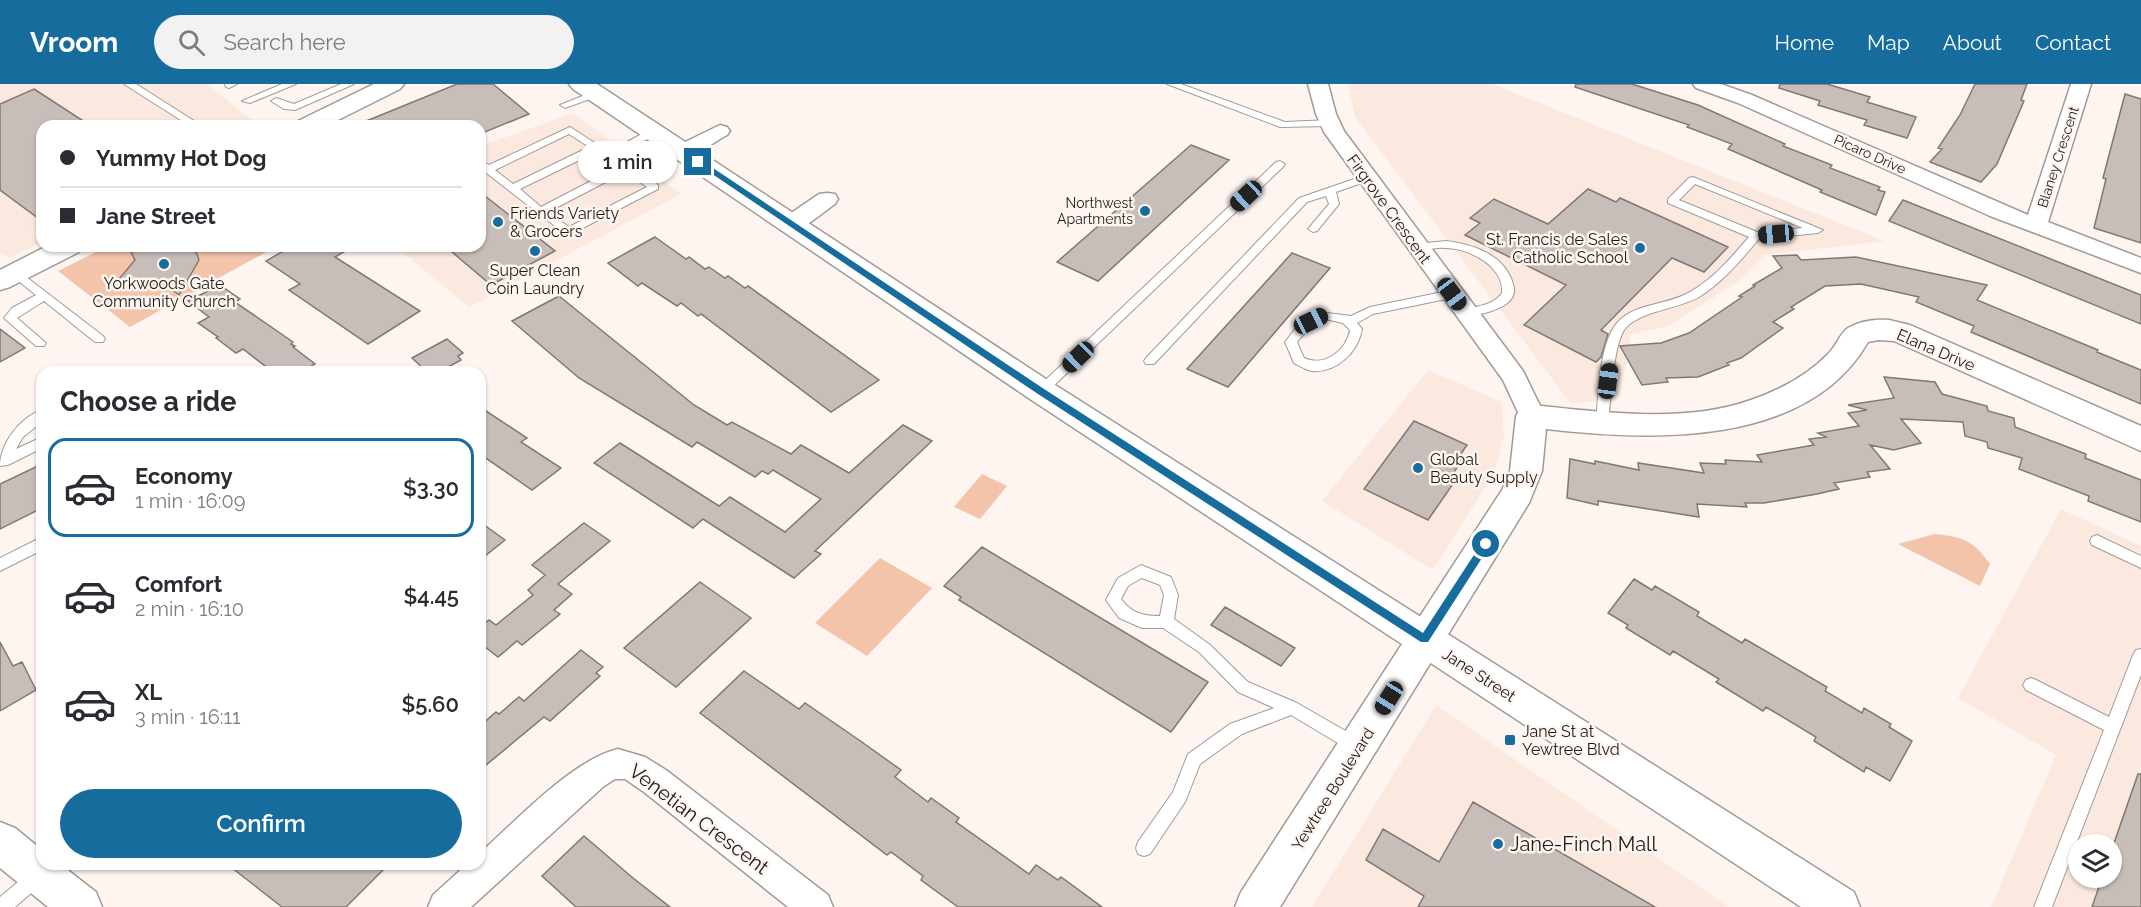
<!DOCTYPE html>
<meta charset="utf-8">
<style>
body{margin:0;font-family:Raleway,sans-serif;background:#f2f2f3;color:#2b2b33;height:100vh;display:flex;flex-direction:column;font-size:22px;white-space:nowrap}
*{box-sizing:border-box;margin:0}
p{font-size:20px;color:#7c7c81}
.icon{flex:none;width:33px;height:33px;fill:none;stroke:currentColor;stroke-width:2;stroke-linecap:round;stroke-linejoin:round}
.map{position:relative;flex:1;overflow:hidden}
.panel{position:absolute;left:36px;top:282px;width:450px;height:504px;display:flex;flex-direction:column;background:#fff;border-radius:18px;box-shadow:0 2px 4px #0004}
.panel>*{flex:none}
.top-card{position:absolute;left:36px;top:36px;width:450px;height:132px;border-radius:18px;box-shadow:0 2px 4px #0004;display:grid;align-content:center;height:132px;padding:0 24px;background:#fff}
.controls{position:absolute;left:2068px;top:750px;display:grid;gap:12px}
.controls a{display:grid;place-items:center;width:54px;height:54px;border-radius:50%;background:#fff;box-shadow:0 2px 4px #0004;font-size:30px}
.end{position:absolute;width:27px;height:27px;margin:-14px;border:8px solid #166c9d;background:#fff;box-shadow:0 0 0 3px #fff}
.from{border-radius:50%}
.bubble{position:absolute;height:42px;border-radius:21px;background:#fff;box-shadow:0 2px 4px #0004;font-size:20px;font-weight:600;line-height:42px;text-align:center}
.car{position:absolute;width:18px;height:36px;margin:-18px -9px;border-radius:8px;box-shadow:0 0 4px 2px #0007;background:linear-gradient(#222 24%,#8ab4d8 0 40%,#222 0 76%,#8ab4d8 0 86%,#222 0)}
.top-card b{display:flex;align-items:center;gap:21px;height:57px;font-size:22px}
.top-card b+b{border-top:2px solid #e1e1e2}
.top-card i{width:15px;height:15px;background:#2b2b33}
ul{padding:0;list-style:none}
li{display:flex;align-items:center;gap:18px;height:99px;margin:0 12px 9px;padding:0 12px;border:3px solid transparent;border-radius:18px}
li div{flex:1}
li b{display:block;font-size:22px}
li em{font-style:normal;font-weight:600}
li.active{border-color:#166c9d}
li>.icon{width:54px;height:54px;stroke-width:1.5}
h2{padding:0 24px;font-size:27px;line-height:72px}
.primary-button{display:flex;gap:12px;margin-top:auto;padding:12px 24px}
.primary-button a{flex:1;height:69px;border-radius:36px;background:#166c9d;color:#fff;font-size:24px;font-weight:600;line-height:69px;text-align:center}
header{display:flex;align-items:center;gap:36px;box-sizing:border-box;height:84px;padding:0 30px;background:#166c9d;color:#fff}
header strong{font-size:28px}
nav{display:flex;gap:33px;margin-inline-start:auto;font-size:21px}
.search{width:420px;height:54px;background:#f2f2f3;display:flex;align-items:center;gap:15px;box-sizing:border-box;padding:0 21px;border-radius:33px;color:#7c7c81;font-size:22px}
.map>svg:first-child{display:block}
</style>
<header>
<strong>Vroom</strong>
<div class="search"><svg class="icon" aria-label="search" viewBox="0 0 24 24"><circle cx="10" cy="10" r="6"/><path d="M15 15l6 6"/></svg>Search here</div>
<nav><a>Home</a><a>Map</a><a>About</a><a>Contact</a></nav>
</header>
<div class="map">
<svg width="2141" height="823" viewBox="0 0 2141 823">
<rect width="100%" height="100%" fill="#fef5f1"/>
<path fill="#fbe9df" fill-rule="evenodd" d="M0,0H207L259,42H42V158L9,174L0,168Z
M1348,0H1492L1885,157L1766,171L1742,195L1669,242L1631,250L1620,313L1571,320L1355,33Z
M574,29L681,110L469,223L395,162H480V62Z
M1428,286L1502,318L1504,352L1494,389L1433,486L1322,417Z
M2061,425L2141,462V823H1991L2056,671L1958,614ZM2079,760H2112V794H2079Z
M1436,621L1729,823H1312Z"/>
<path fill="#f4c4aa" d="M108,162H277L130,243L58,187Z
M982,390L1007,402L980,435L954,423Z
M1935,450C1963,453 1973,456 1990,480L1980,502L1898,460Z
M880,474L932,504L867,572L815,539Z"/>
<path fill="#c8beb9" stroke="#817873" stroke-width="1.5" d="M457,0H493L529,30L480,50V42H354Z
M1576,0H1632L1698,21L1785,60L1783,62L1832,81L1830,84L1880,103L1878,106L1885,108L1876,131L1820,108L1822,106L1728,65L1732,60L1687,43L1689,41L1575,3Z
M1780,0H1827L1870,13L1867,18L1916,33L1907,54L1864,41L1867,36L1818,21L1820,17L1779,4Z
M1975,0H2027L2021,16L2024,17L1997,80L1981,98L1930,78L1942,65L1938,64L1960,31Z
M34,5L91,42H42V137L0,106V20Z
M2125,10L2141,15V159L2094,144L2106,95L2103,94Z
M1191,61L1229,76L1098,197L1057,178Z
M1588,105L1616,118L1620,114L1728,163L1704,188L1672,174L1601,246L1608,250L1601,273L1596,278L1524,241L1566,201L1465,151L1480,139L1470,134L1494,115L1548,140Z
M480,108L555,167L491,201L445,162H480Z
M1903,116L2141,211V240L1889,137Z
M655,153L686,175L689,173L705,185L709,183L725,194L728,192L745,204L748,202L879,296L831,328L701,230L698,232L681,219L677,222L642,199L638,202L608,179Z
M147,162H155L156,166L182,164L192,165L197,170L199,176L179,211L163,199L145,203L119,195L135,176L131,168Z
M292,162H354L335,173L420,227L368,260L289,206L300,200L266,177Z
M1292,169L1330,184L1228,303L1187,285Z
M1797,171L1801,176L1856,173L1987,201L1977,216L2098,266L2097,268L2141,286V320L1971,248L1974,242L1916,218L1919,213L1861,200L1825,202L1791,223L1794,225L1773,238L1783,244L1741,274L1727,279L1729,281L1698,293L1666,294L1668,298L1642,301L1620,262L1661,259L1689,249L1742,213L1739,212L1755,202L1753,201L1782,184L1773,172Z
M220,201L240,215L235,218L293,258L291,260L295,262L293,263L315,280L301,288H273L243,265L236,269L216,254L218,253L198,239L209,233L188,217Z
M559,212L694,321L727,341L732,338L791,370L801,361L849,389L903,341L932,357L815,467L821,470L794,494L703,435L693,444L594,379L620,359L719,422L730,413L785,448L821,415L773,386L768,390L762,387L755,393L697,358L692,363L579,294L512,237Z
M0,245L25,264L0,278Z
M447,255L463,269L458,272L461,276L439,288H427L412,274Z
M1884,293L1935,298L1942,310L1987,322L1988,327L2014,334L2015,343L2086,370L2085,374L2141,396V438L2088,417L2089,412L2019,385L2022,374L1988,364L1987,358L1965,352L1963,338L1943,337L1901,335L1921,359L1894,366L1870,361L1890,385L1867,388L1870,393L1834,399L1839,405L1817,410L1764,419H1745L1747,423L1697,420L1699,433L1598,417V421L1567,414L1570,375L1595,380V377L1639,386L1638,379L1704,389L1700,379L1726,380L1725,376L1762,378L1757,371L1814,361L1809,355L1826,353L1818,349L1859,342L1848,329L1867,326L1848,321L1894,314Z
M480,323L527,354L521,358L561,384L532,406L480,370Z
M1414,337L1467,361L1458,374L1462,376L1452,391L1457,394L1428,436L1364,405Z
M42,380V424L0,445V400Z
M480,438L505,456L480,476Z
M584,439L610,457L558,500L572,510L554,526L560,530L522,561L517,557L498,573L480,559V543L489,536L496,541L533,511L528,506L545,491L532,481Z
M982,463L1208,598L1171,648L959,516L961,513L944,502Z
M1634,495L1652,506L1655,502L1699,528L1697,532L1742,559L1745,555L1827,603L1825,607L1862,629L1864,624L1891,640L1889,643L1912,657L1890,697L1866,683L1864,688L1814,657L1816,653L1766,623L1763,627L1716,598L1719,595L1673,567L1670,571L1626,544L1628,541L1608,529Z
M700,498L751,534L676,603L624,564Z
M1225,523L1295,564L1281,582L1211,541Z
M0,558L13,582L22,578L36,606L0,627Z
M581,566L603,583L596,589L600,592L550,637L544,633L480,686V642L496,628L499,630L519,613L524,617Z
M744,587L799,625L805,619L859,656L901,686L895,693L928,718L931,714L959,734L956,738L1029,790L1036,781L1058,796L1061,793L1102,823H958L921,796L923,792L891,768L887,771L700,629Z
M2138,690H2141V823H2092L2102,794H2112V765Z
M1473,718L1655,823H1418L1424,812L1366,776L1383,745L1439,778Z
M584,752L633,794L670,823H576L542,792Z
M227,780H389L346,823H282Z"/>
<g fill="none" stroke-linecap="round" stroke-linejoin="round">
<defs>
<path id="service" d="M124,0H136L202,42H190Z
M225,0H237L229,4L226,3Z
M282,0H296L250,19L242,17Z
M341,0H354L295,26L284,25L271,17L276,14L294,20Z
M1167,0H1181L1285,38L1330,36L1335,39L1330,42L1280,43Z
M595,7L600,10L598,12L565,24L560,21Z
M570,43L609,68L649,46H657V50L615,72L658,101V105L575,148L564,149L480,84V76L489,81ZM569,50L589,63L513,100L495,86ZM596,68L618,83L541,123L520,105ZM625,88L647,103L569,143L548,128Z
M1280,77L1285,80L1284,82L1045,310H1037L1035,307L1037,304L1276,78Z
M1366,91L1370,92V96L1336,108L1339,120L1317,147L1313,148L1308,145L1329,120L1326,112L1307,118L1154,280H1146L1144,277L1146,274L1299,114Z
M1693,93L1823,146L1818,149L1759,155C1741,176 1723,198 1699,213C1679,225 1638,227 1624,246C1613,264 1611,315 1608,337L1607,340H1597L1596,337C1599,310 1599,260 1617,239C1633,220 1664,221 1684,211C1711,198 1730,175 1749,153L1668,119V115L1689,94ZM1695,100L1803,144L1757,148L1679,116Z
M1446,157C1473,160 1505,171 1513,200C1516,208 1513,215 1506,220C1495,228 1479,230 1466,233L1462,232L1460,229L1462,226C1476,222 1493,222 1502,209C1504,182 1469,164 1445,164C1436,163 1426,166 1417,168L1411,164L1417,160Z
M16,185L103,252L105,255L103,258H95L44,217L17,234L46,259L44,262H36L4,234L12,224L36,211L12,192L10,189Z
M1452,206L1458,210L1456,213L1373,230L1357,239L1362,245C1358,268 1337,289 1312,287C1306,286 1300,282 1294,279L1285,258L1299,240L1319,228L1351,232L1370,223ZM1325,235L1343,239L1350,246C1346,267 1325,283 1304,274L1297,258L1307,246Z
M42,326V338L23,353L16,365L42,353V364L8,381L0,382C0,360 20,333 42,326Z
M2097,451L2141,472V484L2092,461L2090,457L2092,453Z
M42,453V466L0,487V474Z
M1141,481L1171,493L1178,511L1174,535L1209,560L1248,598L1297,619L1363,657L1365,662L1363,667L1357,669L1351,667L1291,631L1242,650L1200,680L1185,718L1150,770L1144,772L1138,770L1136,764L1138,758L1173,708L1188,670L1230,640L1274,624L1238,608L1199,568L1163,544H1142L1119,534L1106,516L1118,494ZM1142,494L1160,501L1164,511L1160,532C1142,532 1132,529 1121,515L1128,502Z
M2141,565V591L2052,823H2034L2104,646L2026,606L2023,601L2026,596L2031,594L2036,596L2109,633L2133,571L2136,566Z
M37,785L43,787L46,793L43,799L15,823H0V813L31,787Z"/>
<path id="minor" d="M1308,0H1328L1336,30L1344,47L1523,287L1545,332L1541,339L1532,341L1523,339L1503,296L1324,48L1316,30Z
M1693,0H1721L1752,11L2028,131L2071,0H2091L2048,138L2141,174V189L1990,132L1738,19L1696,4Z
M720,41L727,43L730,47L727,51C712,59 692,76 675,71L672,67L675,63Z
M827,109L835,110L838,115L835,120C820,130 800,151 781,146L778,141L781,136L819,110Z
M618,665L645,673L666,686L828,811L833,823H788L644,708L625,695H615L604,702L471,823H428L433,811L467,780H480V769C516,737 572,676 618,665Z"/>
<path id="tertiary" d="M374,0H404L400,5L326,42H295L298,37Z
M47,162H83L79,168L10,203L0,206V186Z
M1889,236L1910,241L2141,342V367L1894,257L1878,256L1868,258C1807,364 1650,357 1546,345L1542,387L1529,419L1280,823H1235L1241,808L1502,406L1510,387L1516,332L1521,324L1532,321C1602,328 1683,340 1751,316C1780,306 1808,291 1829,269C1836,262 1841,248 1848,244C1860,237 1876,235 1889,236Z
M0,738L15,744L42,766V780H60L96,808L102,823H48L0,784Z"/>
<path id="secondary" d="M569,0H597L1052,299L1854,808L1860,823H1801L1030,315L573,5Z"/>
</defs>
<use href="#service" stroke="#a39a95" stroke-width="2"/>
<use href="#minor" stroke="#a39a95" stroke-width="3"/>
<use href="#tertiary" stroke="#a39a95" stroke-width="3"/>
<use href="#secondary" stroke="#a39a95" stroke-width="3"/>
<use href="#service" fill="#fff" fill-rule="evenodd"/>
<use href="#minor" fill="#fff" fill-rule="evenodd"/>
<use href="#tertiary" fill="#fff" fill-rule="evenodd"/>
<use href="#secondary" fill="#fff" fill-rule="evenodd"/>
</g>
<path fill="#166c9d" d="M696,76H701L1044,305L1423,549L1483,457L1486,456L1491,460L1428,558H1421L1038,310L696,79Z"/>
<g fill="#166c9d" stroke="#fef5f1" stroke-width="2">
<circle cx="1145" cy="127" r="6"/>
<circle cx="498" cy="138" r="6"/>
<circle cx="1640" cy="164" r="6"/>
<circle cx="535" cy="167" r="6"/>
<circle cx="164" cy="180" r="6"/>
<circle cx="1418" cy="384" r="6"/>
<rect x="1504" y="650" width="12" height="12" rx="3"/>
<circle cx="1498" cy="760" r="6"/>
</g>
<g text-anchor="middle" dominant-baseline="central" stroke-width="5" stroke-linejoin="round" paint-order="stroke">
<g font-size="14" fill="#1e1b19" stroke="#fef5f1">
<text transform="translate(1870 70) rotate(24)">Picaro Drive</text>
<text transform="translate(2058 73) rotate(-72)">Blaney Crescent</text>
</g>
<g font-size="14" fill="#1e1b19" stroke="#fef5f1" text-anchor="end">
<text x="1133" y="119">Northwest<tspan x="1133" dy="16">Apartments</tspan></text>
</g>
<g font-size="16" fill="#1e1b19" stroke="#fef5f1">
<text transform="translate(1389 125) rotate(54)">Firgrove Crescent</text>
<text transform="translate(1936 266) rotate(23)">Elana Drive</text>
<text transform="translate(1479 591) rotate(33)">Jane Street</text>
<text transform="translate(1333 705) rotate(-58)">Yewtree Boulevard</text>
</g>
<g font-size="16" fill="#1e1b19" stroke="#fef5f1" text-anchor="start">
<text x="510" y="129">Friends Variety<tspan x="510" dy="18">&amp; Grocers</tspan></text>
<text x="1628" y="155" text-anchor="end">St. Francis de Sales<tspan x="1628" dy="18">Catholic School</tspan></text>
<text x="535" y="186" text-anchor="middle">Super Clean<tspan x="535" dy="18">Coin Laundry</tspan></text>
<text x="164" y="199" text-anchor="middle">Yorkwoods Gate<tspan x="164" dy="18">Community Church</tspan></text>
<text x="1430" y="375">Global<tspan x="1430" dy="18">Beauty Supply</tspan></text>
<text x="1522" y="647">Jane St at<tspan x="1522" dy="18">Yewtree Blvd</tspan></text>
</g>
<g font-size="20" fill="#1e1b19" stroke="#fef5f1">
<text transform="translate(699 735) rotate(37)">Venetian Crescent</text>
</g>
<g font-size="20" fill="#1e1b19" stroke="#fef5f1" text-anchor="start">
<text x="1510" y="760">Jane-Finch Mall</text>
</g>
</g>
</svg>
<div class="controls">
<a><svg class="icon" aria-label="layers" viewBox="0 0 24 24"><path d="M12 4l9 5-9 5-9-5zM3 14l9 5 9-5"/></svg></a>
</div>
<i class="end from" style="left:1486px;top:460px"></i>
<i class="end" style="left:698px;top:78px"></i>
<div class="bubble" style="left:578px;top:57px;width:99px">1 min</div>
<i class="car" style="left:1246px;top:112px;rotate:227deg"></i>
<i class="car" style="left:1776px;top:150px;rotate:265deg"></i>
<i class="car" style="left:1452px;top:210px;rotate:143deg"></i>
<i class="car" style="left:1311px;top:237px;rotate:64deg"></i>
<i class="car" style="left:1078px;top:273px;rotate:226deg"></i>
<i class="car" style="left:1608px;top:297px;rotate:8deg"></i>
<i class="car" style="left:1389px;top:614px;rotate:212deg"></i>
<div class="top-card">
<b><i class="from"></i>Yummy Hot Dog</b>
<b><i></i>Jane Street</b>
</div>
<section class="panel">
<h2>Choose a ride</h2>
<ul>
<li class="active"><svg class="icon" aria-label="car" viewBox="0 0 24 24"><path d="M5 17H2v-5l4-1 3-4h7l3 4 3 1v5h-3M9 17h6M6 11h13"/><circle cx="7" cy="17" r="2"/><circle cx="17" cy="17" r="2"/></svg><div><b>Economy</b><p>1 min · 16:09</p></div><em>$3.30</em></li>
<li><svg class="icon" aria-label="car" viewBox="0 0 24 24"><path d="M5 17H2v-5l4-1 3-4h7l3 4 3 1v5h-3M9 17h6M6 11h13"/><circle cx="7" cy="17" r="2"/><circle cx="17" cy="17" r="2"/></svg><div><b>Comfort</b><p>2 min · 16:10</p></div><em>$4.45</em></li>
<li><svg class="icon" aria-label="car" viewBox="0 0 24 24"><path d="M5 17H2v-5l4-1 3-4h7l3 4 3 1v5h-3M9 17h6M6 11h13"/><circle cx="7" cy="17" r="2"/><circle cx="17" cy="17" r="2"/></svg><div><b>XL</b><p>3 min · 16:11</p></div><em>$5.60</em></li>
</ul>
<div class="primary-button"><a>Confirm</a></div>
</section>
</div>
